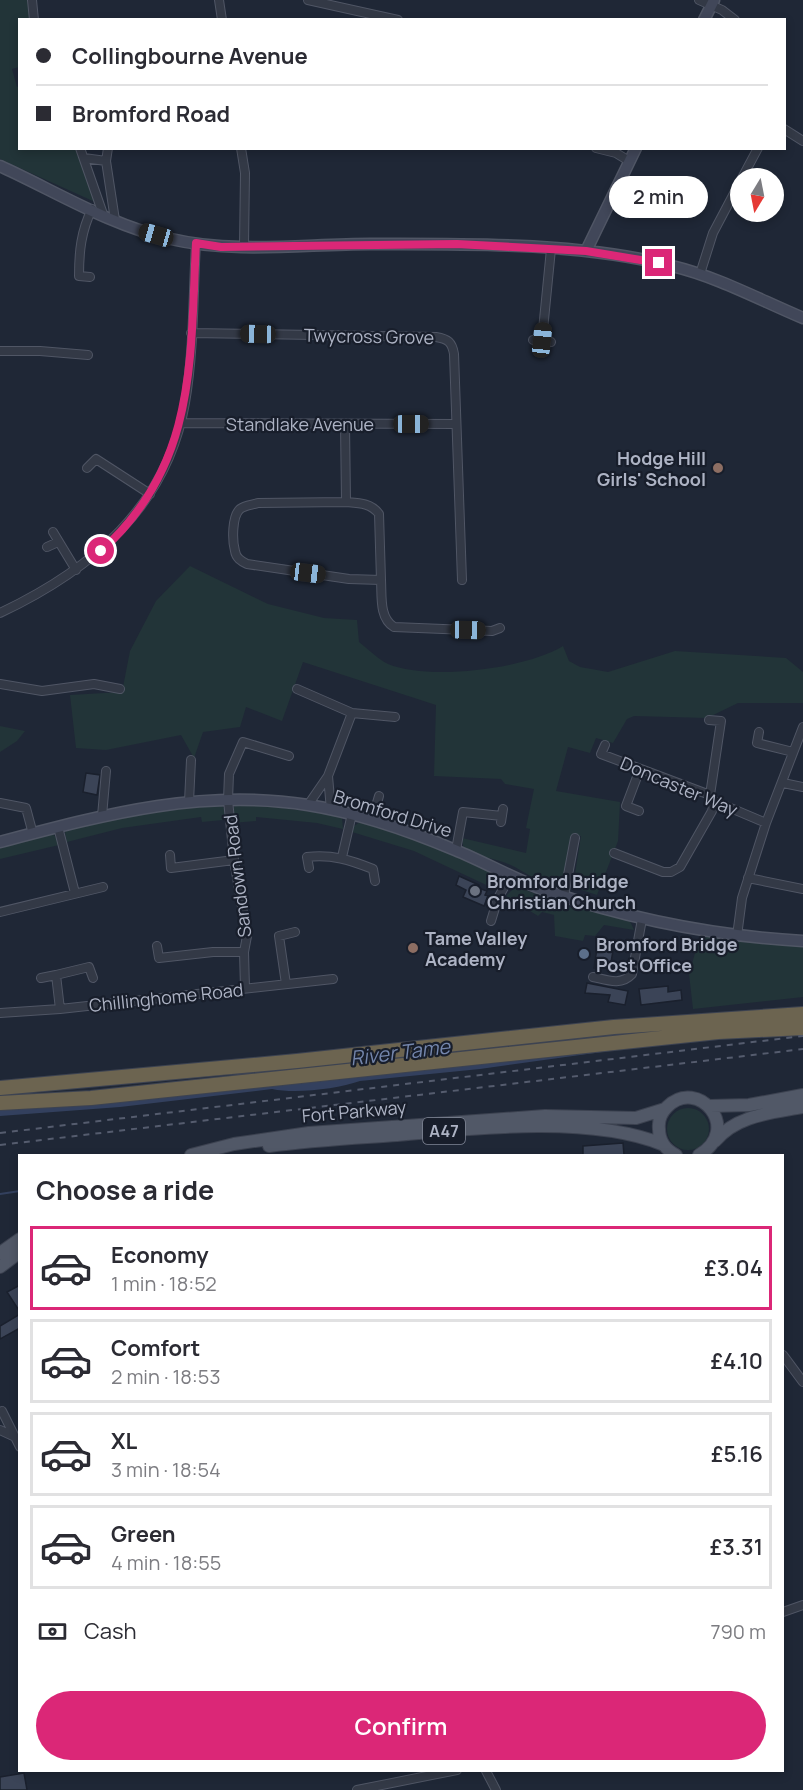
<!DOCTYPE html>
<meta charset="utf-8">
<style>
body{margin:0;font-family:Manrope,sans-serif;background:#f7f7f7;color:#2b2b33;height:100vh;display:flex;flex-direction:column;font-size:22px;white-space:nowrap}
*{box-sizing:border-box;margin:0}
p{font-size:20px;color:#7c7c81}
.icon{flex:none;width:33px;height:33px;fill:none;stroke:currentColor;stroke-width:2;stroke-linecap:round;stroke-linejoin:round}
.map{position:relative;flex:1;overflow:hidden}
.details{position:absolute;left:18px;top:1154px;width:766px;height:618px;display:flex;flex-direction:column;background:#fff;border-radius:0px;box-shadow:0 3px 9px #0003}
.details>*{flex:none}
.hud{position:absolute;left:18px;top:18px;width:768px;height:132px;border-radius:0px;box-shadow:0 3px 9px #0003;display:grid;align-content:center;height:132px;padding:0 18px;background:#fff}
.needle{width:39px;rotate:190deg}
.controls{position:absolute;left:730px;top:168px;display:grid;gap:12px}
.controls a{display:grid;place-items:center;width:54px;height:54px;border-radius:50%;background:#fff;box-shadow:0 3px 9px #0003;font-size:30px}
.end{position:absolute;width:27px;height:27px;margin:-14px;border:8px solid #db2777;background:#fff;box-shadow:0 0 0 3px #fff}
.from{border-radius:50%}
.bubble{position:absolute;height:42px;border-radius:21px;background:#fff;box-shadow:0 3px 9px #0003;font-size:20px;font-weight:600;line-height:42px;text-align:center}
.car{position:absolute;width:18px;height:36px;margin:-18px -9px;border-radius:8px;box-shadow:0 0 4px 2px #0007;background:linear-gradient(#222 24%,#8ab4d8 0 40%,#222 0 76%,#8ab4d8 0 86%,#222 0)}
.hud b{display:flex;align-items:center;gap:21px;height:57px;font-size:22px}
.hud b+b{border-top:2px solid #e1e1e2}
.hud i{width:15px;height:15px;background:#2b2b33}
ul{padding:0;list-style:none}
li{display:flex;align-items:center;gap:18px;height:84px;margin:0 12px 9px;padding:0 6px;border:3px solid #e1e1e2;border-radius:0px}
li div{flex:1}
li b{display:block;font-size:22px}
li em{font-style:normal;font-weight:600}
li.selected{border-color:#db2777}
li>.icon{width:54px;height:54px;stroke-width:1.5}
h2{padding:0 18px;font-size:27px;line-height:72px}
.pay{display:flex;align-items:center;gap:15px;height:66px;padding:0 18px;font-size:22px}
.pay p{margin-inline-start:auto}
.cta{display:flex;gap:12px;margin-top:auto;padding:12px 18px}
.cta a{flex:1;height:69px;border-radius:36px;background:#db2777;color:#fff;font-size:24px;font-weight:600;line-height:69px;text-align:center}
.map>svg:first-child{display:block}
</style>
<div class="map">
<svg width="803" height="1790" viewBox="0 0 803 1790">
<rect width="100%" height="100%" fill="#1f2736"/>
<path fill="#223438" d="M0,0H28L30,19L20,20L19,67L12,69L17,87L19,86L20,148L76,149L95,202L0,159Z
M190,566L268,604L324,618L357,620L359,642C368,649 378,659 388,664C429,681 526,669 563,646L569,661L580,667L608,672L675,651L786,658L803,672V703H738L707,718L634,716L627,719L613,743L596,738L590,753L568,747L556,791L620,802L618,841L597,895L569,886L572,874H575L581,836H574L561,885C537,886 522,867 500,861C488,857 476,856 464,851L462,838L526,853L530,829L526,828L534,789L505,784L501,779L434,776L436,705L303,662L282,721L246,707L240,727L203,732L194,758L181,735L106,750L76,748L70,695L122,692L130,651L156,601Z
M0,726L25,731L17,741L0,752Z
M220,804L225,809L223,820L202,822L201,817L122,828L67,842L65,833L67,829L156,811Z
M236,805L267,806L336,815L342,818L343,829L317,823L256,817V821L232,823V809Z
M360,822L416,840L493,872L501,881L499,891L414,851L352,832L354,826Z
M50,833L55,836L59,845L0,859V847Z
M516,886L567,907L591,910L630,921L634,930L604,925L595,936L585,935L583,941L555,936L554,915L542,912L538,916L506,896Z
M700,936L803,947V997L693,1009L689,974Z
M667 1129a21 21 0 1 1 42 0a21 21 0 1 1-42 0Z"/>
<path fill="#33405e" d="M803,1014V1024L480,1069L360,1081C337,1089 296,1094 272,1089L120,1107L0,1116V1100L547,1051Z"/>
<g fill="none" stroke-linecap="round" stroke-linejoin="round">
<path stroke="#33405e" stroke-width="2" d="M0,1194L20,1191"/>
</g>
<path fill="#3b4457" stroke="#1a202d" stroke-width="1.5" d="M86,773L100,775L97,795L83,792Z
M459,876L479,885L478,888L487,891L485,895L488,896L484,906L463,897L466,890L456,885Z
M598,942L614,945L610,968H594Z
M587,983L628,991L625,1005L608,1002L610,995L585,993Z
M668,986V992L681,990L682,1000L641,1005L639,989Z
M623,1143L624,1155H583V1146Z
M20,1285V1312L7,1292Z
M20,1314V1328L0,1339V1326Z
M24,1773L27,1790H0V1777Z"/>
<g fill="none" stroke-linecap="round" stroke-linejoin="round">
<defs>
<path id="street" d="M32,0L34,20
M219,0L222,20
M308,0L398,20
M699,0L722,10L735,20
M784,129L803,141
M80,148L103,214
M241,148L245,173L244,246
M596,148L616,153L629,161
M84,158L106,161L115,220
M106,161L108,148
M742,178L758,148
M700,274L713,233L741,180
M90,277L79,276C79,252 81,231 92,209
M191,333L436,337C448,339 452,342 454,354L462,580
M533,340L551,342
M542,340L551,249
M0,351H40L88,355
M181,423L456,424
M345,424L346,502C359,503 371,503 379,514L381,580L349,579L247,564C241,561 236,558 235,551C232,540 232,516 240,509C245,505 252,505 258,503L346,502
M87,468L96,459L150,494
M53,532L76,570
M47,547L58,542
M381,580C382,596 379,618 394,627L492,631L500,628
M0,613C91,570 167,507 185,403C194,351 193,296 196,243
M0,684L42,691L94,684L120,689
M297,689L352,713L395,717
M709,720L721,721L710,795
M759,732L757,743L793,752
M605,745L601,754L710,795L714,801L766,823
M328,776L331,810
M783,783L803,787
M189,802L191,760
M0,803L26,808L33,834
M308,805L328,776L352,713
M639,811L626,806L640,769
M102,816L106,771
M372,820L379,796
M501,822L503,809
M58,827L75,893
M456,850L463,812L502,816
M614,853L663,872H671L680,867L712,811L714,801
M170,855L171,868L234,860
M342,857L352,814
M309,868L307,857C332,854 350,860 373,869L375,881
M748,878L803,889
M564,896L575,838
M0,912L103,887
M491,921L498,898L511,875
M737,936L742,898L766,823L803,727
M157,946L159,958L213,952H244
M593,977C607,980 621,986 632,974L642,919
M41,978L56,975
M286,984L279,936L295,932
M245,988L244,952L247,936L234,860L228,800L229,774L243,742L289,756
M60,1009L56,975L89,967L93,978
M0,1013L60,1009L333,979
M783,1355L803,1382
M2,1411L20,1447
M0,1430L13,1436
M783,1612L803,1605
M486,1771L496,1790
M357,1790L457,1770"/>
<path id="secondary" d="M704,20L714,0
M0,166C55,191 111,226 171,239C235,254 304,244 370,244C468,244 577,242 672,266C718,277 760,300 803,318
M586,251L636,148
M0,842C103,815 200,788 308,805C359,813 408,830 455,850C487,863 517,881 550,892C633,920 716,936 803,941"/>
<path id="primary" d="M710,1106L749,1105L803,1095
M715,1141C737,1115 771,1113 803,1107
M269,1146C311,1140 354,1138 397,1135C474,1128 592,1115 664,1145
M191,1155L234,1144L309,1133L545,1116L636,1118L665,1109
M676,1155C666,1150 659,1141 659,1129C658,1120 661,1113 667,1107C698,1076 743,1129 699,1155
M0,1253L20,1239
M0,1267L20,1252"/>
<path id="highway" d="M0,1088L297,1061L614,1027L803,1014
M0,1103L91,1098L718,1032L803,1028"/>
</defs>
<use href="#street" stroke="#505665" stroke-width="10"/>
<use href="#secondary" stroke="#505665" stroke-width="13"/>
<use href="#primary" stroke="#3c4250" stroke-width="14"/>
<use href="#highway" stroke="#3d4351" stroke-width="16"/>
<use href="#street" stroke="#333946" stroke-width="8"/>
<use href="#secondary" stroke="#414759" stroke-width="10"/>
<use href="#primary" stroke="#515867" stroke-width="12"/>
<use href="#highway" stroke="#6c6450" stroke-width="14"/>
<path stroke="#555c6e" stroke-width="2" stroke-dasharray="6 6" stroke-linecap="butt" d="M0,1133L803,1036
M0,1145L803,1049"/>
</g>
<g fill="none" stroke-linecap="round" stroke-linejoin="round">
<path stroke="#db2777" stroke-width="8" d="M101,551C197,465 190,361 196,243L221,247L457,244L586,251L659,263"/>
</g>
<g fill="#8d6e63" stroke="#181e2b" stroke-width="2">
<circle cx="718" cy="468" r="6"/>
<circle cx="413" cy="948" r="6"/>
</g>
<circle fill="#6b7280" stroke="#181e2b" stroke-width="2" cx="475" cy="891" r="6"/>
<circle fill="#5c6f8a" stroke="#181e2b" stroke-width="2" cx="584" cy="954" r="6"/>
<g text-anchor="middle" dominant-baseline="central" stroke-width="4.5" stroke-linejoin="round" paint-order="stroke">
<rect fill="#181e2b" stroke="#808696" stroke-width="1.5" x="423" y="1118" width="42" height="26" rx="4.5"/>
<g font-size="16" font-weight="bold" fill="#adb3c4">
<text x="444" y="1131">A47</text>
</g>
<g font-size="18" fill="#adb3c4" stroke="#181e2b">
<text transform="translate(369 336) rotate(1)">Twycross Grove</text>
<text x="300" y="424">Standlake Avenue</text>
<text transform="translate(679 786) rotate(23)">Doncaster Way</text>
<text transform="translate(393 813) rotate(17)">Bromford Drive</text>
<text transform="translate(237 876) rotate(-97)">Sandown Road</text>
<text transform="translate(166 997) rotate(-6)">Chillinghome Road</text>
<text transform="translate(354 1111) rotate(-5)">Fort Parkway</text>
</g>
<g font-size="18" font-weight="bold" fill="#adb3c4" stroke="#181e2b" text-anchor="start">
<text x="706" y="458" text-anchor="end">Hodge Hill<tspan x="706" dy="21">Girls' School</tspan></text>
<text x="487" y="881">Bromford Bridge<tspan x="487" dy="21">Christian Church</tspan></text>
<text x="425" y="938">Tame Valley<tspan x="425" dy="21">Academy</tspan></text>
<text x="596" y="944">Bromford Bridge<tspan x="596" dy="21">Post Office</tspan></text>
</g>
<g font-size="20" font-style="italic" fill="#7486ac" stroke="#181e2b">
<text transform="translate(400 1052) rotate(-7)">River Tame</text>
</g>
</g>
</svg>
<div class="controls">
<a><svg class="needle" viewBox="-14 -14 28 28"><path d="M0-13l5 13h-10z" fill="#e53935"/><path d="M0 13l5-13h-10z" fill="#7c7c81"/></svg></a>
</div>
<i class="end from" style="left:101px;top:551px"></i>
<i class="end" style="left:659px;top:263px"></i>
<div class="bubble" style="left:609px;top:176px;width:99px">2 min</div>
<i class="car" style="left:156px;top:235px;rotate:286deg"></i>
<i class="car" style="left:258px;top:334px;rotate:271deg"></i>
<i class="car" style="left:542px;top:340px;rotate:6deg"></i>
<i class="car" style="left:411px;top:424px;rotate:90deg"></i>
<i class="car" style="left:308px;top:573px;rotate:97deg"></i>
<i class="car" style="left:468px;top:630px;rotate:91deg"></i>
<div class="hud">
<b><i class="from"></i>Collingbourne Avenue</b>
<b><i></i>Bromford Road</b>
</div>
<section class="details">
<h2>Choose a ride</h2>
<ul>
<li class="selected"><svg class="icon" aria-label="car" viewBox="0 0 24 24"><path d="M5 17H2v-5l4-1 3-4h7l3 4 3 1v5h-3M9 17h6M6 11h13"/><circle cx="7" cy="17" r="2"/><circle cx="17" cy="17" r="2"/></svg><div><b>Economy</b><p>1 min · 18:52</p></div><em>£3.04</em></li>
<li><svg class="icon" aria-label="car" viewBox="0 0 24 24"><path d="M5 17H2v-5l4-1 3-4h7l3 4 3 1v5h-3M9 17h6M6 11h13"/><circle cx="7" cy="17" r="2"/><circle cx="17" cy="17" r="2"/></svg><div><b>Comfort</b><p>2 min · 18:53</p></div><em>£4.10</em></li>
<li><svg class="icon" aria-label="car" viewBox="0 0 24 24"><path d="M5 17H2v-5l4-1 3-4h7l3 4 3 1v5h-3M9 17h6M6 11h13"/><circle cx="7" cy="17" r="2"/><circle cx="17" cy="17" r="2"/></svg><div><b>XL</b><p>3 min · 18:54</p></div><em>£5.16</em></li>
<li><svg class="icon" aria-label="car" viewBox="0 0 24 24"><path d="M5 17H2v-5l4-1 3-4h7l3 4 3 1v5h-3M9 17h6M6 11h13"/><circle cx="7" cy="17" r="2"/><circle cx="17" cy="17" r="2"/></svg><div><b>Green</b><p>4 min · 18:55</p></div><em>£3.31</em></li>
</ul>
<div class="pay"><svg class="icon" aria-label="cash" viewBox="0 0 24 24"><path d="M3 7h18v10H3z"/><circle cx="12" cy="12" r="2"/></svg>Cash<p>790 m</p></div>
<div class="cta"><a>Confirm</a></div>
</section>
</div>
